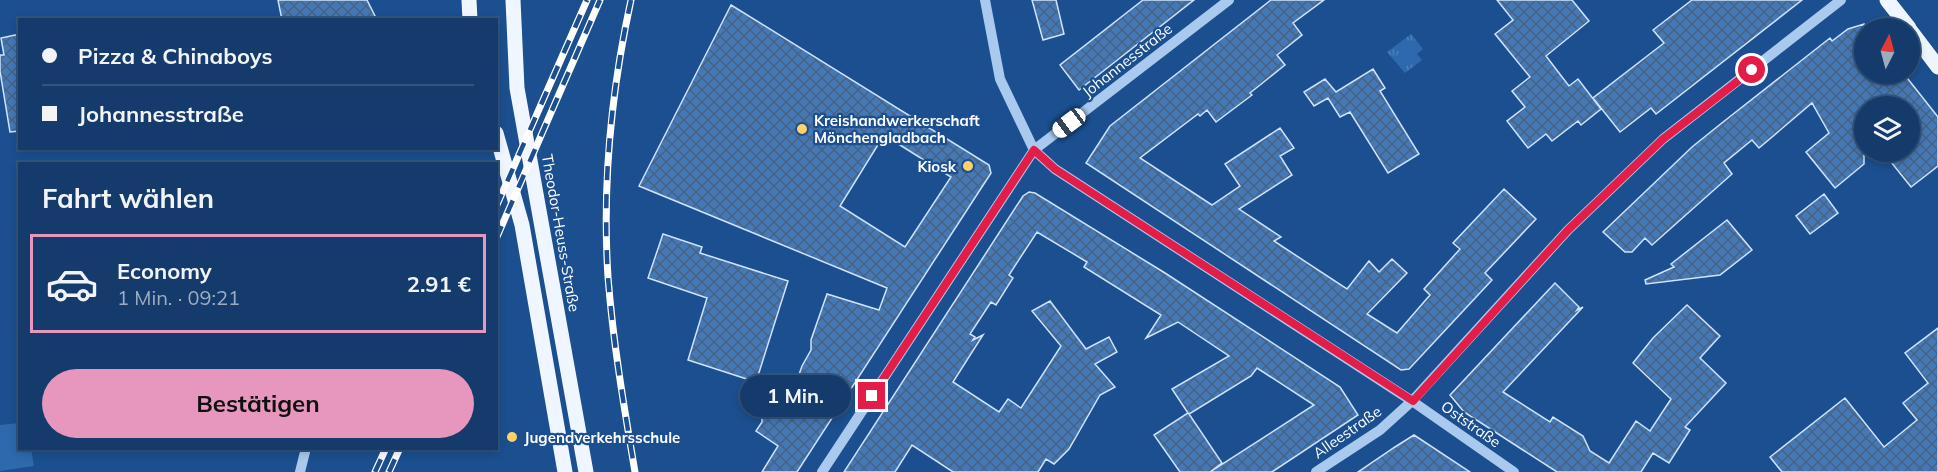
<!DOCTYPE html>
<html lang="de">
<meta charset="utf-8">
<style>
body{margin:0;font-family:Mulish,sans-serif;background:#1d4271;color:#f1f3f6;height:100vh;display:flex;flex-direction:column;font-size:22px;white-space:nowrap}
*{box-sizing:border-box;margin:0}
p{font-size:20px;color:#9dadc1}
.icon{flex:none;width:33px;height:33px;fill:none;stroke:currentColor;stroke-width:2;stroke-linecap:round;stroke-linejoin:round}
.map{position:relative;flex:1;overflow:hidden}
.sheet{position:absolute;left:18px;top:162px;width:480px;height:288px;display:flex;flex-direction:column;background:#143b6b;border-radius:0px;box-shadow:0 3px 9px #0003,0 0 0 2px #33557e}
.sheet>*{flex:none}
.banner{position:absolute;left:18px;top:18px;width:480px;height:132px;border-radius:0px;box-shadow:0 3px 9px #0003,0 0 0 2px #33557e;display:grid;align-content:center;height:132px;padding:0 24px;background:#143b6b}
.needle{width:39px;rotate:6deg}
.fabs{position:absolute;left:1854px;top:18px;display:grid;gap:12px}
.fabs a{display:grid;place-items:center;width:66px;height:66px;border-radius:50%;background:#143b6b;box-shadow:0 3px 9px #0003,0 0 0 2px #33557e;font-size:30px}
.end{position:absolute;width:27px;height:27px;margin:-14px;border:8px solid #e11d48;background:#fff;box-shadow:0 0 0 3px #fff}
.from{border-radius:50%}
.bubble{position:absolute;height:42px;border-radius:21px;background:#143b6b;box-shadow:0 3px 9px #0003,0 0 0 2px #33557e;font-size:20px;font-weight:700;line-height:42px;text-align:center}
.car{position:absolute;width:18px;height:36px;margin:-18px -9px;border-radius:8px;box-shadow:0 0 4px 2px #0007;background:linear-gradient(#fff 24%,#345 0 40%,#fff 0 76%,#345 0 86%,#fff 0)}
.banner b{display:flex;align-items:center;gap:21px;height:57px;font-size:22px}
.banner b+b{border-top:2px solid #33557e}
.banner i{width:15px;height:15px;background:#f1f3f6}
ul{padding:0;list-style:none}
li{display:flex;align-items:center;gap:18px;height:99px;margin:0 12px 9px;padding:0 12px;border:3px solid transparent;border-radius:0px}
li div{flex:1}
li b{display:block;font-size:22px}
li em{font-style:normal;font-weight:700}
li.on{border-color:#e797bd}
li>.icon{width:54px;height:54px;stroke-width:1.5}
h2{padding:0 24px;font-size:27px;line-height:72px}
.action{display:flex;gap:12px;margin-top:auto;padding:12px 24px}
.action a{flex:1;height:69px;border-radius:36px;background:#e797bd;color:#111;font-size:24px;font-weight:700;line-height:69px;text-align:center}
.map>svg:first-child{display:block}
</style>
<div class="map">
<svg width="1938" height="472" viewBox="0 0 1938 472">
<defs>
<pattern id="park-tufts" width="24" height="20" patternUnits="userSpaceOnUse" patternTransform="scale(1.5)"><rect width="24" height="20" fill="#2e69ad"/><path d="M3 7l-1-3M5 7V3M7 7l1-3M15 17l-1-3M17 17v-4M19 17l1-3" fill="none" stroke="#4d80b9"/></pattern>
<pattern id="building-cross-hatch" width="8" height="8" patternUnits="userSpaceOnUse" patternTransform="scale(1.5)"><rect width="8" height="8" fill="#4478b7"/><path d="M0 0l8 8M0 8l8-8" fill="none" stroke="#486282"/></pattern>
</defs>
<rect width="100%" height="100%" fill="#1b4f8f"/>
<path fill="url(#park-tufts)" d="M1411,34L1423,49L1417,54L1422,60L1405,73L1387,52Z"/>
<path fill="#2e69ad" d="M19,423L20,448L31,449L34,466L0,471V425Z"/>
<path fill="url(#building-cross-hatch)" stroke="#cfe3fa" stroke-width="1.5" fill-rule="evenodd" d="M278,0H367L377,20H282Z
M1032,0H1056L1064,34L1043,40Z
M1143,0H1194L1079,90L1060,65Z
M1271,0H1324L1293,23L1302,35L1277,55L1285,65L1250,93L1252,95L1216,122L1207,110L1200,116L1198,114L1140,158L1212,205L1240,186L1225,164L1280,128L1294,148L1280,156L1292,175L1239,209L1281,237L1274,241L1347,289L1369,261L1379,272L1392,259L1407,273L1367,314L1397,333L1430,295L1424,289L1460,249L1453,243L1504,189L1536,219L1485,273L1492,280L1409,369L1401,370L1086,163L1110,126Z
M1497,0H1572L1589,21L1546,56L1569,86L1578,79L1601,109L1581,125L1578,121L1552,141L1546,134L1528,148L1507,121L1525,107L1512,91L1530,77L1495,34L1513,20Z
M1692,0H1802L1656,114L1651,108L1620,132L1593,98L1664,43L1653,30Z
M731,5L989,165L991,173L797,472H762L778,446L756,431L762,422L761,401L790,400L802,366L811,350V340L827,294L879,310L887,288L639,186ZM884,135L951,177L905,247L840,206Z
M1864,24V74H1904L1938,117V166L1911,187L1883,152H1910V106H1864V164L1835,188L1806,152L1829,133L1812,103L1759,148L1752,140L1724,163L1732,174L1652,245L1645,238L1632,252H1625L1603,232L1692,147L1718,126L1830,38L1832,41L1848,29Z
M20,34V131L10,132L0,71V55H4L1,38Z
M1373,69L1385,88L1380,91L1419,154L1388,173L1350,112L1340,117L1328,98L1314,106L1304,92L1325,79L1336,92Z
M1029,192L1035,193L1165,273L1340,387L1358,415L1272,472H1210L1314,405L1257,368L1251,376L1189,414L1222,463L1210,472H1180L1154,435L1188,413L1172,389L1229,356L1178,322L1146,338L1161,315L1084,267L1087,262L1037,232L1009,275L1013,278L996,305L991,302L970,334L975,337L973,340L983,335L953,382L999,412L1008,399L1021,408L1061,346L1032,311L1050,301L1086,349L1109,337L1117,352L1095,364L1115,387L1100,395L1069,449L1054,464L1046,459L1038,472H953L912,445L895,472H844L1023,196Z
M1824,194L1838,213L1810,234L1796,216Z
M1727,220L1752,250L1720,275L1646,284L1645,280L1674,267L1671,264Z
M663,234L702,247L700,253L788,281L756,382L688,360L707,298L648,278Z
M1555,283L1579,307L1577,310L1583,307L1503,392L1550,422L1553,417L1583,436L1590,451L1609,463L1636,421L1650,431L1671,399L1633,363L1653,338L1687,305L1720,336L1700,358L1726,383L1685,427L1690,430L1669,463L1653,453L1641,472H1557L1464,412L1450,395Z
M1938,328V472H1782L1770,457L1845,398L1884,447L1917,420L1903,403L1928,383L1905,353Z
M1414,435L1470,472H1358L1395,447Z"/>
<g fill="none" stroke-linecap="round" stroke-linejoin="round">
<path stroke="#a9c9ee" stroke-width="10" d="M985,0L1000,79L1034,150L1055,169L1412,401L1514,472
M300,472L306,448
M822,472L1034,150L1229,0
M1316,472L1380,430L1412,401L1568,230L1663,139L1841,0"/>
<path stroke="#f0f6ff" stroke-width="15" d="M469,0L470,20
M513,0L517,88L586,472
M1887,0L1909,28
M1910,30L1938,67
M496,133L522,225L565,472"/>
<defs>
<path id="rail" d="M631,0C611,92 602,183 608,277C613,342 624,407 635,472
M496,207L587,0
M496,239L600,0
M375,472L386,448
M389,472L400,448"/>
</defs>
<use href="#rail" stroke="#fff" stroke-width="7"/>
<use href="#rail" stroke="#1b4f8f" stroke-width="4.5" stroke-dasharray="14" stroke-linecap="butt"/>
</g>
<g fill="none" stroke-linecap="round" stroke-linejoin="round">
<path stroke="#e11d48" stroke-width="8" d="M872,396L1034,150L1055,169L1413,401L1568,230L1663,139L1752,70"/>
</g>
<g fill="#ffd166" stroke="#1b4f8f" stroke-width="2">
<circle cx="802" cy="129" r="6"/>
<circle cx="968" cy="166" r="6"/>
<circle cx="512" cy="437" r="6"/>
</g>
<g text-anchor="middle" dominant-baseline="central" stroke-width="4.5" stroke-linejoin="round" paint-order="stroke">
<g font-size="15" fill="#fff" stroke="#1b4f8f">
<text transform="translate(1127 60) rotate(-38)">Johannesstraße</text>
<text transform="translate(561 233) rotate(80)">Theodor-Heuss-Straße</text>
<text transform="translate(1471 424) rotate(35)">Oststraße</text>
<text transform="translate(1347 432) rotate(-35)">Alleestraße</text>
</g>
<g font-size="15" font-weight="bold" fill="#fff" stroke="#1b4f8f" text-anchor="start">
<text x="814" y="120">Kreishandwerkerschaft<tspan x="814" dy="17">Mönchengladbach</tspan></text>
<text x="956" y="166" text-anchor="end">Kiosk</text>
<text x="524" y="437">Jugendverkehrsschule</text>
</g>
</g>
</svg>
<div class="fabs">
<a><svg class="needle" viewBox="-14 -14 28 28"><path d="M0-13l5 13h-10z" fill="#e53935"/><path d="M0 13l5-13h-10z" fill="#9dadc1"/></svg></a>
<a><svg class="icon" aria-label="layers" viewBox="0 0 24 24"><path d="M12 4l9 5-9 5-9-5zM3 14l9 5 9-5"/></svg></a>
</div>
<i class="end from" style="left:1752px;top:70px"></i>
<i class="end" style="left:872px;top:396px"></i>
<div class="bubble" style="left:740px;top:375px;width:111px">1 Min.</div>
<i class="car" style="left:1069px;top:123px;rotate:233deg"></i>
<div class="banner">
<b><i class="from"></i>Pizza &amp; Chinaboys</b>
<b><i></i>Johannesstraße</b>
</div>
<section class="sheet">
<h2>Fahrt wählen</h2>
<ul>
<li class="on"><svg class="icon" aria-label="car" viewBox="0 0 24 24"><path d="M5 17H2v-5l4-1 3-4h7l3 4 3 1v5h-3M9 17h6M6 11h13"/><circle cx="7" cy="17" r="2"/><circle cx="17" cy="17" r="2"/></svg><div><b>Economy</b><p>1 Min. · 09:21</p></div><em>2.91 €</em></li>
</ul>
<div class="action"><a>Bestätigen</a></div>
</section>
</div>
